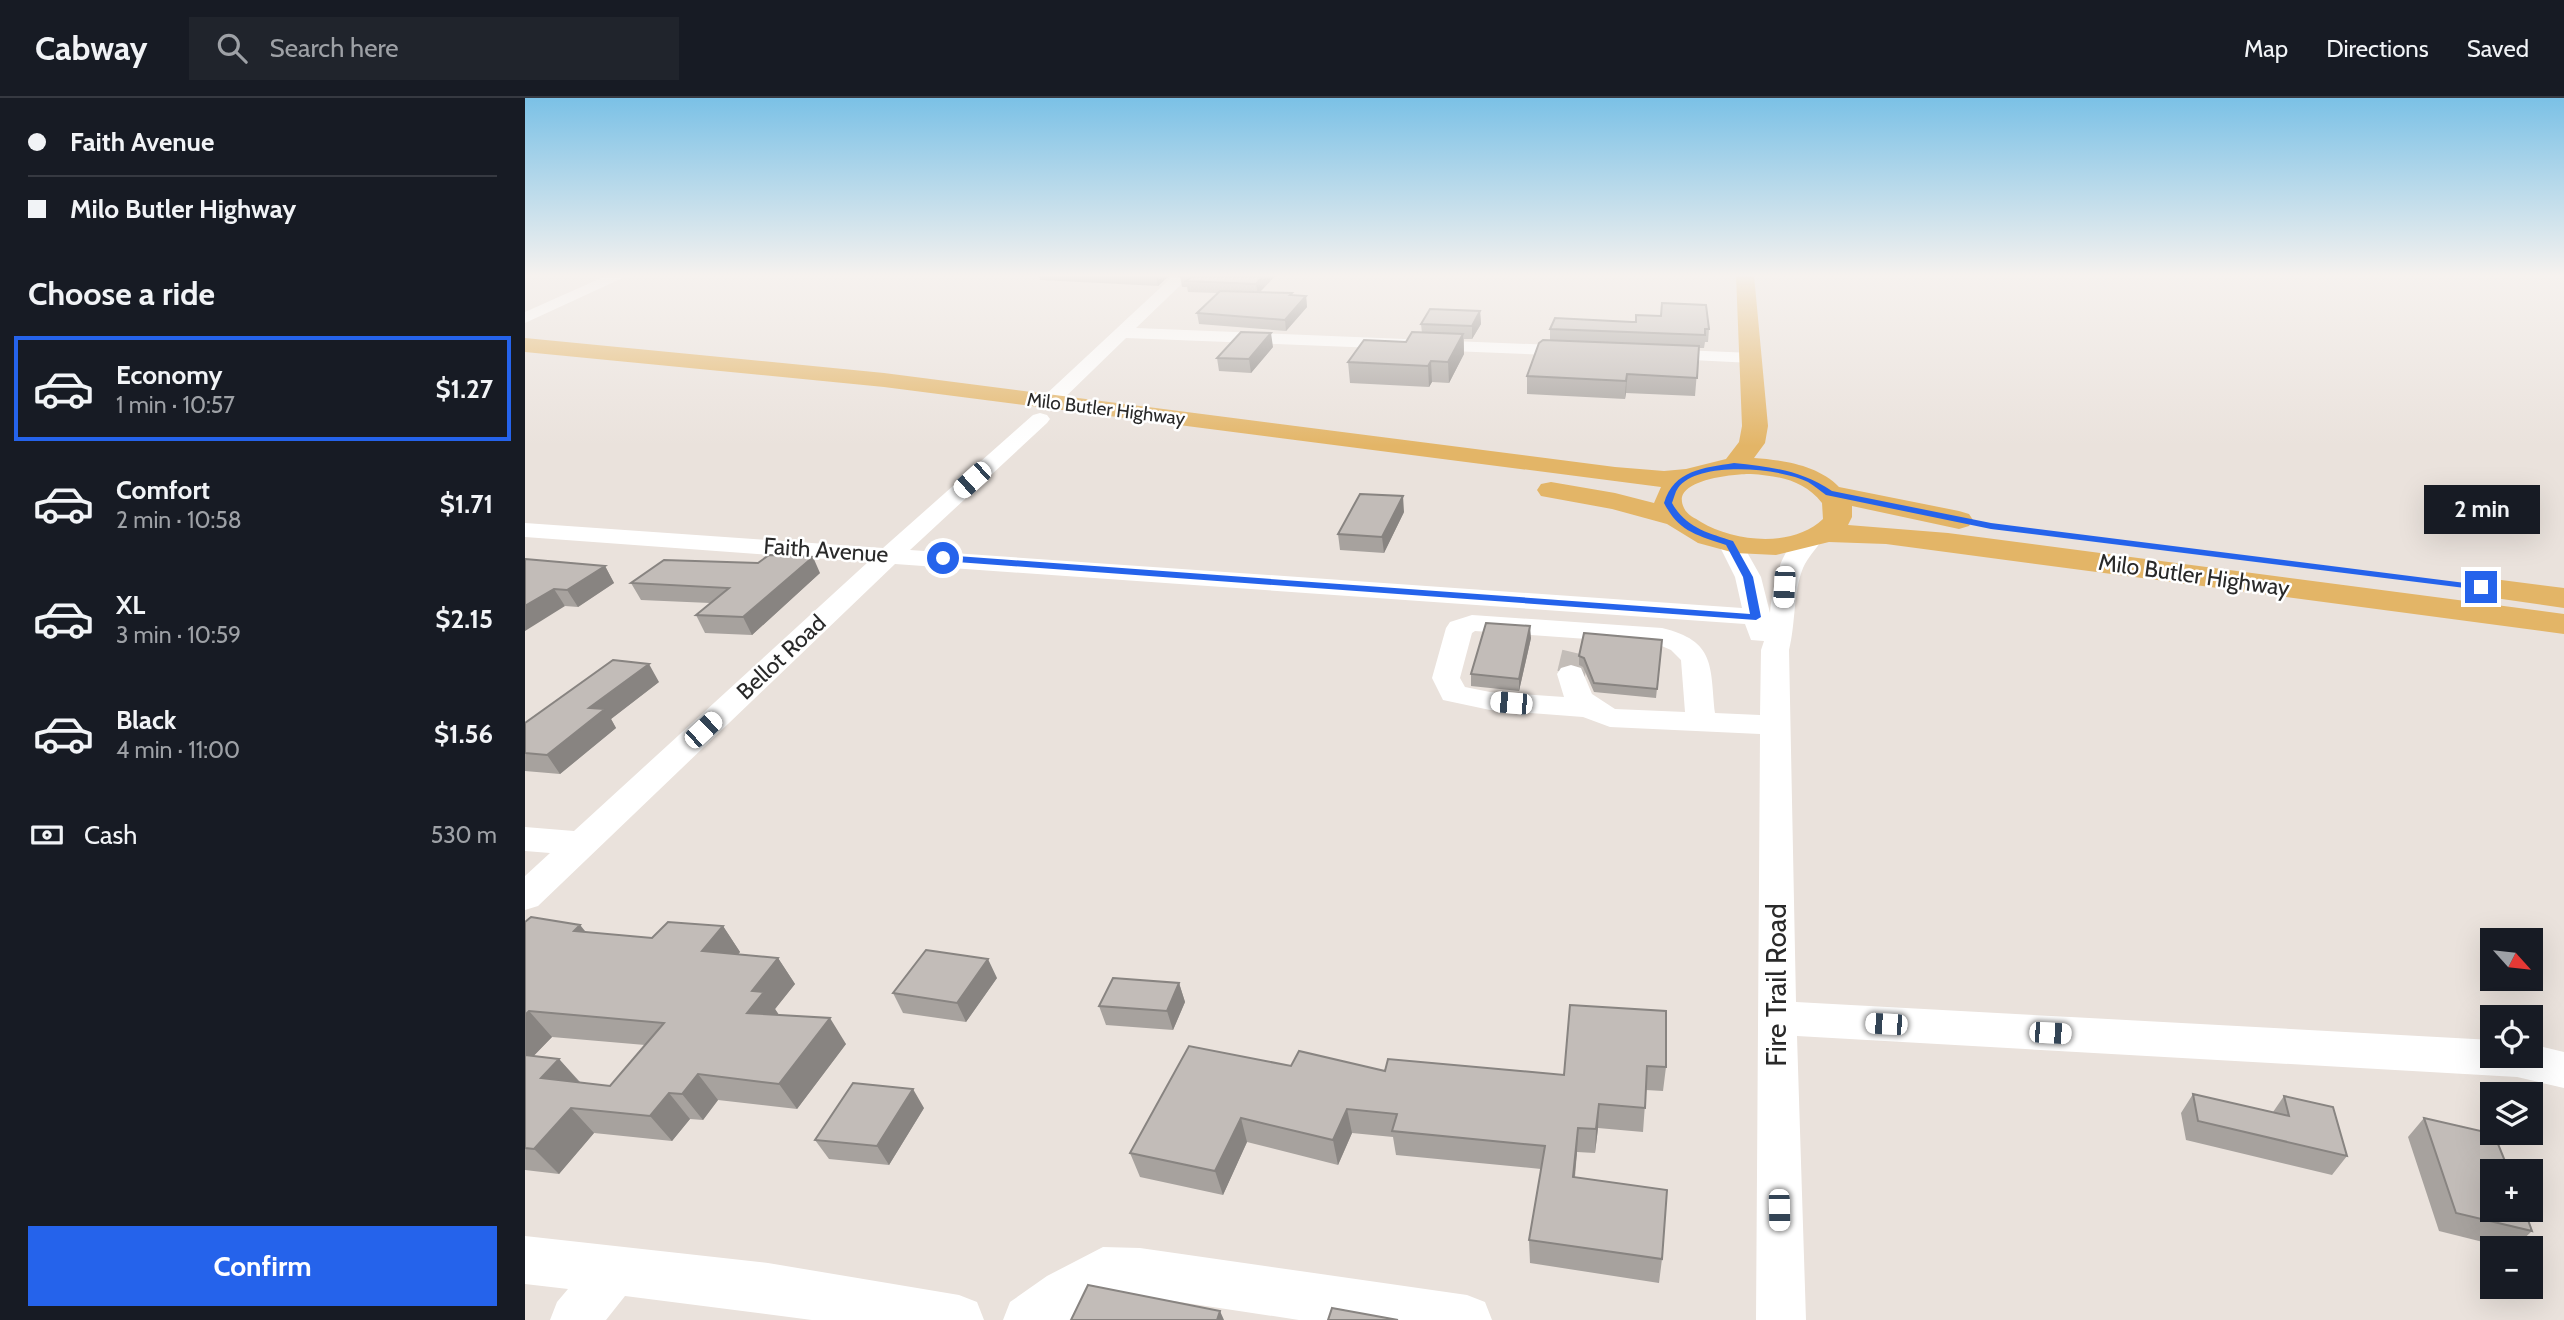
<!DOCTYPE html>
<meta charset="utf-8">
<style>
body{margin:0;font-family:Cabin,sans-serif;background:#20242c;color:#f1f3f6;height:100vh;display:flex;flex-direction:column;font-size:26px;white-space:nowrap}
*{box-sizing:border-box;margin:0}
p{font-size:23px;color:#9ea1a6}
.icon{flex:none;width:38px;height:38px;fill:none;stroke:currentColor;stroke-width:2;stroke-linecap:round;stroke-linejoin:round}
.map{position:relative;flex:1;overflow:hidden}
.panel{display:flex;flex-direction:column;background:#171b24;width:525px}
.panel>*{flex:none}
.guide{display:grid;align-content:center;height:154px;padding:0 28px;background:#171b24}
.needle{width:46px;rotate:117deg}
.controls{position:absolute;left:1955px;top:830px;display:grid;gap:14px}
.controls a{display:grid;place-items:center;width:63px;height:63px;border-radius:0px;background:#171b24;box-shadow:0 7px 28px #0002;font-size:35px}
.end{position:absolute;width:32px;height:32px;margin:-16px;border:9px solid #2563eb;background:#fff;box-shadow:0 0 0 4px #fff}
.from{border-radius:50%}
.bubble{position:absolute;height:49px;border-radius:0px;background:#171b24;box-shadow:0 7px 28px #0002;font-size:23px;font-weight:800;line-height:49px;text-align:center}
.car{position:absolute;width:21px;height:42px;margin:-21px -10px;border-radius:9px;box-shadow:0 0 5px 2px #0007;background:linear-gradient(#fff 24%,#345 0 40%,#fff 0 76%,#345 0 86%,#fff 0)}
.guide b{display:flex;align-items:center;gap:24px;height:66px;font-size:26px}
.guide b+b{border-top:2px solid #363941}
.guide i{width:18px;height:18px;background:#f1f3f6}
ul{padding:0;list-style:none}
li{display:flex;align-items:center;gap:21px;height:105px;margin:0 14px 10px;padding:0 14px;border:4px solid transparent;border-radius:0px}
li div{flex:1}
li b{display:block;font-size:26px}
li em{font-style:normal;font-weight:800}
li.selected{border-color:#2563eb}
li>.icon{width:63px;height:63px;stroke-width:1.5}
h2{padding:0 28px;font-size:32px;line-height:84px}
.pay{display:flex;align-items:center;gap:18px;height:77px;padding:0 28px;font-size:26px}
.pay p{margin-inline-start:auto}
.primary-button{display:flex;gap:14px;margin-top:auto;padding:14px 28px}
.primary-button a{flex:1;height:80px;border-radius:0px;background:#2563eb;color:#fff;font-size:28px;font-weight:800;line-height:80px;text-align:center}
header{display:flex;align-items:center;gap:42px;box-sizing:border-box;height:98px;padding:0 35px;background:#171b24;border-bottom:2px solid #363941}
header strong{font-size:33px}
nav{display:flex;gap:38px;margin-inline-start:auto;font-size:24px}
.search{width:490px;height:63px;background:#20242c;display:flex;align-items:center;gap:18px;box-sizing:border-box;padding:0 24px;border-radius:0px;color:#9ea1a6;font-size:26px}
main{display:flex;flex:1;min-height:0}
.map>svg:first-child{display:block}
</style>
<header>
<strong>Cabway</strong>
<div class="search"><svg class="icon" aria-label="search" viewBox="0 0 24 24"><circle cx="10" cy="10" r="6"/><path d="M15 15l6 6"/></svg>Search here</div>
<nav><a>Map</a><a>Directions</a><a>Saved</a></nav>
</header>
<main>
<section class="panel">
<div class="guide">
<b><i class="from"></i>Faith Avenue</b>
<b><i></i>Milo Butler Highway</b>
</div>
<h2>Choose a ride</h2>
<ul>
<li class="selected"><svg class="icon" aria-label="car" viewBox="0 0 24 24"><path d="M5 17H2v-5l4-1 3-4h7l3 4 3 1v5h-3M9 17h6M6 11h13"/><circle cx="7" cy="17" r="2"/><circle cx="17" cy="17" r="2"/></svg><div><b>Economy</b><p>1 min · 10:57</p></div><em>$1.27</em></li>
<li><svg class="icon" aria-label="car" viewBox="0 0 24 24"><path d="M5 17H2v-5l4-1 3-4h7l3 4 3 1v5h-3M9 17h6M6 11h13"/><circle cx="7" cy="17" r="2"/><circle cx="17" cy="17" r="2"/></svg><div><b>Comfort</b><p>2 min · 10:58</p></div><em>$1.71</em></li>
<li><svg class="icon" aria-label="car" viewBox="0 0 24 24"><path d="M5 17H2v-5l4-1 3-4h7l3 4 3 1v5h-3M9 17h6M6 11h13"/><circle cx="7" cy="17" r="2"/><circle cx="17" cy="17" r="2"/></svg><div><b>XL</b><p>3 min · 10:59</p></div><em>$2.15</em></li>
<li><svg class="icon" aria-label="car" viewBox="0 0 24 24"><path d="M5 17H2v-5l4-1 3-4h7l3 4 3 1v5h-3M9 17h6M6 11h13"/><circle cx="7" cy="17" r="2"/><circle cx="17" cy="17" r="2"/></svg><div><b>Black</b><p>4 min · 11:00</p></div><em>$1.56</em></li>
</ul>
<div class="pay"><svg class="icon" aria-label="cash" viewBox="0 0 24 24"><path d="M3 7h18v10H3z"/><circle cx="12" cy="12" r="2"/></svg>Cash<p>530 m</p></div>
<div class="primary-button"><a>Confirm</a></div>
</section>
<div class="map">
<svg width="2039" height="1222" viewBox="0 0 2039 1222">
<rect width="100%" height="100%" fill="#eae2dc"/>
<g fill="none" stroke-linecap="round" stroke-linejoin="round">
<path stroke="#c3bdb8" stroke-width="28" stroke-dasharray="28 14" stroke-linecap="butt" d="M1046,576L1051,555"/>
<path fill="#fff" fill-rule="evenodd" d="M83,177H104L0,225V214Z
M649,177H666L611,230L1052,248L1061,253L1052,258L601,240L532,307H518L515,303L518,299Z
M1133,251L1227,255L1236,260L1227,265L1127,260L1124,256Z
M515,315L522,317L525,321L522,325L385,452L1217,510L1210,479L1193,445L1196,440L1205,438L1214,440L1236,479L1245,515C1247,490 1258,428 1294,437L1297,442C1291,451 1283,459 1278,470C1268,495 1271,525 1264,552L1271,904L1967,942V957H2006V946L2039,954V990L1992,979L1272,938L1281,1222H1231L1235,636L1085,629L1058,619L965,612L918,602L907,580L921,530L925,524L947,517L1137,530C1191,543 1185,568 1190,615L1235,617L1236,552L1239,543L1226,542L1220,526L370,466L13,808L0,812V778L25,755L0,753V729L49,733L343,464L0,439V425L358,450L508,317ZM950,533L1132,546L1146,552L1156,562L1160,614L1090,611L1067,596L1056,570L1046,567L1036,570L1032,576L1039,599L965,594L940,589L935,580L947,535Z
M0,1138L243,1165L434,1197L452,1204L459,1222H287L100,1198L81,1222H25L32,1204L43,1191L0,1186Z
M578,1149L615,1150L942,1197L960,1204L967,1222H774L615,1198L583,1197L544,1222H478L485,1204L522,1178Z"/>
<path fill="#e3b567" fill-rule="evenodd" d="M1211,177H1229L1243,328L1240,345L1229,360C1257,362 1293,367 1314,389L1434,413L1444,416L1448,422L1444,428L1434,431L1327,408V419L1323,427L1423,435L2039,516V536L1361,446L1304,444L1251,457L1210,455L1173,445L1142,426L1087,411L1016,398L1012,392L1016,386L1026,384L1090,395L1129,405L1136,389L359,289L0,254V240L359,275L1090,369L1139,373L1161,371L1201,361L1214,344L1217,328ZM1226,376C1254,378 1279,382 1297,405L1298,421C1268,450 1209,444 1176,424C1170,420 1162,417 1159,410C1144,381 1211,376 1226,376Z
M1953,479L2039,490V510L1942,496L1937,489L1942,482Z"/>
</g>
<path fill="#a7a29e" fill-rule="evenodd" d="M514,177H645L633,188L515,182Z
M657,177H751L735,194L767,195V197L781,198L782,209L761,233L674,226L672,215L693,195L663,194L662,189H657L655,178Z
M955,213L956,226L947,241H939V256L924,285L907,284L904,289L825,285L823,264L881,244L897,235L896,226Z
M1025,231H1184L1183,244H1180L1179,250H1174L1170,298L1101,295L1100,301L1002,296V278L1025,242Z
M748,249L726,275L694,273L692,260Z
M879,414L859,455L815,452L813,436Z
M0,461L80,468L89,485L53,509L40,508Z
M295,475L227,537L180,535L171,517L185,505L116,502L106,485Z
M1006,540L994,593L946,588V576Z
M1137,542L1131,600L1069,594L1058,569L1054,567V558Z
M134,584L86,621L91,630L35,676L0,673V625Z
M0,824L55,827L61,834L127,840L198,828L215,854L213,856L253,860L270,886L250,911L254,917L321,946L272,1011L193,1002L178,1022L165,1021L147,1043L69,1035L34,1076L0,1072ZM27,939L120,947L85,988L56,985L34,961L8,958Z
M472,880L441,924L378,915L368,895Z
M654,885L660,904L648,932L581,927L574,908Z
M1045,907L1141,969L1138,993L1121,992L1118,1034L1073,1030L1070,1055L1052,1054L1050,1079L1137,1161L1134,1185L1005,1165L1004,1142L1016,1071L871,1057L868,1039L827,1035L813,1067L722,1044L698,1097L615,1079L605,1055L766,968L860,973L1039,977Z
M1668,996L1748,1014L1759,998L1822,1058L1807,1077L1661,1042L1656,1015Z
M399,1010L364,1067L304,1061L290,1042Z
M1899,1020L2007,1133L1989,1150H1982L1914,1133L1883,1039Z"/>
<path fill="#888481" d="M645,177L633,188L631,178Z
M739,177H751L733,196L731,186Z
M781,198L782,209L761,233L760,222Z
M955,213L956,226L947,241V228Z
M746,235L748,249L726,275L724,261Z
M938,236L939,256L924,285L923,264Z
M906,263L907,284L904,289L903,268Z
M1102,276L1101,295L1100,301L1101,283Z
M878,398L879,414L859,455L857,439Z
M288,459L295,475L227,537L218,519Z
M80,468L89,485L53,509L42,492Z
M29,491L40,508L0,533V508Z
M1005,528L1006,540L994,593V581Z
M124,566L134,584L86,621L91,630L35,676L22,657L64,610Z
M55,827L75,853L49,833Z
M198,828L215,854L195,879L177,853Z
M253,860L270,886L250,911L256,920L222,915L227,893Z
M463,861L472,880L441,924L432,905Z
M654,885L660,904L648,932L642,913Z
M4,913L27,939L0,967V917Z
M305,920L321,946L272,1011L254,986Z
M34,961L57,987L16,980Z
M173,976L193,1002L178,1022L157,996Z
M388,991L399,1010L364,1067L352,1048Z
M144,995L165,1021L147,1043L125,1018Z
M1074,1006L1073,1030L1070,1055L1071,1031Z
M46,1010L69,1035L34,1076L9,1051Z
M822,1011L827,1035L813,1067L808,1042Z
M716,1020L722,1044L698,1097L690,1073Z
M1053,1030L1052,1054L1047,1103L1048,1079Z
M695,1213L699,1222H692Z"/>
<path fill="#c2bcb8" stroke="#888481" stroke-width="2" d="M657,177H739L731,186L661,183L666,179L655,178Z
M695,193L767,195L765,197L781,198L760,222L672,215Z
M1137,205L1181,207L1184,231H1180V237L1025,231L1030,220L1107,224H1111V217L1136,218Z
M905,211L955,213L947,228L896,226Z
M716,234L746,235L724,261L692,260Z
M887,234L938,236L923,264L906,263L903,268L823,264L839,242L881,244Z
M1018,242L1174,248L1172,280L1102,276L1101,283L1002,278L1014,245Z
M835,396L878,398L857,439L813,436Z
M244,457L288,459L218,519L171,517L204,490L106,485L139,462L233,465Z
M0,461L80,468L42,492L29,491L0,508Z
M961,525L1005,528L994,581L946,576Z
M1059,535L1137,542L1132,591L1069,585L1059,560L1054,558Z
M88,562L124,566L64,610L80,611L22,657L0,655V625Z
M6,819L55,827L49,833L127,840L143,824L198,828L177,853L253,860L227,893L239,894L222,915L305,920L254,986L173,976L157,996L144,995L125,1018L46,1010L9,1051L0,1050V957L34,961L16,980L85,988L139,925L4,913L0,917V824Z
M401,852L463,861L432,905L368,895Z
M588,880L654,885L642,913L574,908Z
M1045,907L1141,913V969L1122,968L1120,1010L1074,1006L1071,1031L1053,1030L1048,1079L1142,1092L1137,1161L1004,1142L1020,1048L867,1033L872,1016L822,1011L808,1042L716,1020L690,1073L605,1055L664,948L766,968L774,953L860,973L863,961L1039,977Z
M328,985L388,991L352,1048L290,1042Z
M1668,996L1764,1018L1759,998L1808,1009L1822,1058L1673,1023Z
M1899,1020L1969,1036L1984,1073H1967V1111H1999L2007,1133L1931,1115Z
M563,1187L695,1213L692,1222H546Z
M807,1210L873,1222H803Z"/>
<linearGradient id="sky" x2="0" y2="1"><stop stop-color="#7bc1e6"/><stop offset="0.51" stop-color="#f6f2ef"/><stop offset="1" stop-color="#f6f2ef" stop-opacity="0"/></linearGradient>
<rect width="2039" height="348" fill="url(#sky)"/>
<path fill="#2563eb" d="M1209,365C1246,369 1276,372 1307,393L1466,425L1956,487L1961,489L1956,492L1466,431L1301,397C1295,393 1290,388 1283,384C1256,370 1173,362 1153,390C1150,394 1149,400 1147,405C1161,430 1183,435 1208,443L1228,479L1236,519L1231,522L418,463L414,460L418,457L1225,516L1218,479L1201,447C1172,437 1154,434 1139,405C1149,372 1178,370 1209,365Z"/>
<g text-anchor="middle" dominant-baseline="central" stroke-width="5" stroke-linejoin="round" paint-order="stroke">
<g font-size="19" fill="#292929" stroke="#fff">
<text transform="translate(581 311) rotate(7)">Milo Butler Highway</text>
</g>
<g font-size="23" fill="#292929" stroke="#fff">
<text transform="translate(301 452) rotate(4)">Faith Avenue</text>
<text transform="translate(1669 477) rotate(8)">Milo Butler Highway</text>
<text transform="translate(256 559) rotate(-43)">Bellot Road</text>
</g>
<g font-size="28" fill="#292929" stroke="#fff">
<text transform="translate(1251 887) rotate(-90)">Fire Trail Road</text>
</g>
</g>
</svg>
<div class="controls">
<a><svg class="needle" viewBox="-14 -14 28 28"><path d="M0-13l5 13h-10z" fill="#e53935"/><path d="M0 13l5-13h-10z" fill="#9ea1a6"/></svg></a>
<a><svg class="icon" aria-label="locate" viewBox="0 0 24 24"><circle cx="12" cy="12" r="6"/><path d="M12 2v4M12 18v4M2 12h4M18 12h4"/></svg></a>
<a><svg class="icon" aria-label="layers" viewBox="0 0 24 24"><path d="M12 4l9 5-9 5-9-5zM3 14l9 5 9-5"/></svg></a>
<a>+</a>
<a>−</a>
</div>
<i class="end from" style="left:418px;top:460px"></i>
<i class="end" style="left:1956px;top:489px"></i>
<div class="bubble" style="left:1899px;top:387px;width:116px">2 min</div>
<i class="car" style="left:447px;top:382px;rotate:228deg"></i>
<i class="car" style="left:1259px;top:489px;rotate:183deg"></i>
<i class="car" style="left:986px;top:605px;rotate:275deg"></i>
<i class="car" style="left:178px;top:632px;rotate:47deg"></i>
<i class="car" style="left:1361px;top:926px;rotate:273deg"></i>
<i class="car" style="left:1525px;top:935px;rotate:93deg"></i>
<i class="car" style="left:1254px;top:1112px;rotate:179deg"></i>
</div>
</main>
